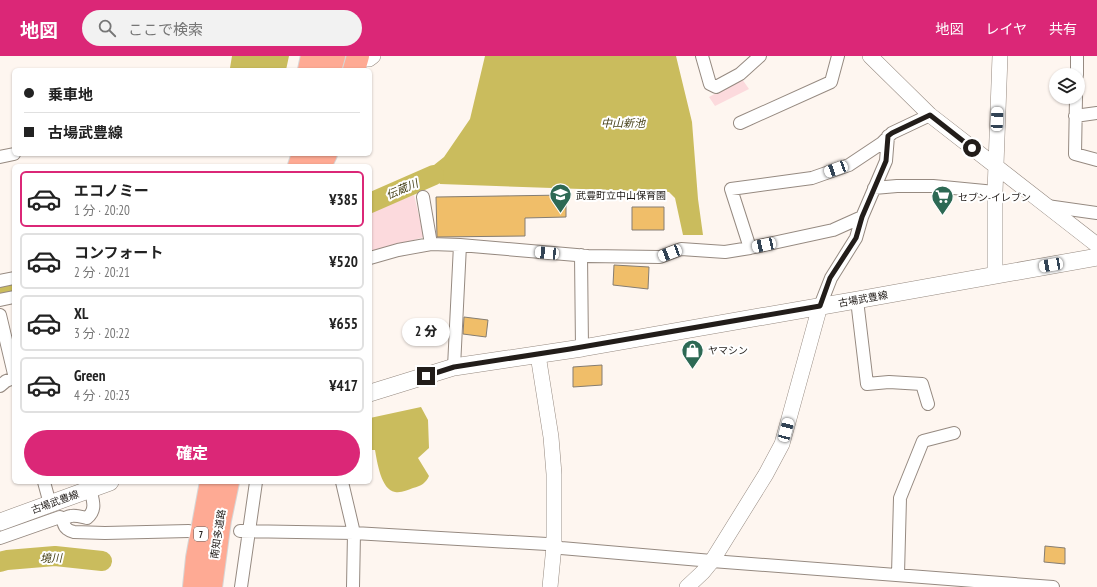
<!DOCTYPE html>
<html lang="ja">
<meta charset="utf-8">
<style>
body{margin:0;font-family:"PT Sans Narrow","Noto Sans JP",sans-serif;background:#f2f2f2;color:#222;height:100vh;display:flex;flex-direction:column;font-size:15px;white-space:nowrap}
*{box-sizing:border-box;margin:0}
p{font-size:13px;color:#767676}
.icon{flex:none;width:22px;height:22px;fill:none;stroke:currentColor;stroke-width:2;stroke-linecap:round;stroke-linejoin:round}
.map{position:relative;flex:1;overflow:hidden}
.side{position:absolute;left:12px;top:108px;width:360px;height:320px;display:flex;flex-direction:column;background:#fff;border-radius:6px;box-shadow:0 1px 3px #0004}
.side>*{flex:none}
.banner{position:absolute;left:12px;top:12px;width:360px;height:88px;border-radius:6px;box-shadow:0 1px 3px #0004;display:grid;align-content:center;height:88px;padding:0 12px;background:#fff}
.tools{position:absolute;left:1049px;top:12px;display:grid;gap:8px}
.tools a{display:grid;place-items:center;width:36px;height:36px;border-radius:50%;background:#fff;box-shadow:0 1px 3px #0004;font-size:20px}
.end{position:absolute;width:18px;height:18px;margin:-9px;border:5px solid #221d1a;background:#fff;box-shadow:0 0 0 2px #fff}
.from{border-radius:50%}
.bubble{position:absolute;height:28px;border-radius:14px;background:#fff;box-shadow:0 1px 3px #0004;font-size:13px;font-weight:800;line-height:28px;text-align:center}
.car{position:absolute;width:12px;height:24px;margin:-12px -6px;border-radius:5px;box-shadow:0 0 3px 1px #0007;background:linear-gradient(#fff 24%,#345 0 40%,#fff 0 76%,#345 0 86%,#fff 0)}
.banner b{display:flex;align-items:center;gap:14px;height:38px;font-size:15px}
.banner b+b{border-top:1px solid #e0e0e0}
.banner i{width:10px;height:10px;background:#222}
ul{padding:7px 0 0;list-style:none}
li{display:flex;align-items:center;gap:12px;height:56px;margin:0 8px 6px;padding:0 4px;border:2px solid #e0e0e0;border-radius:6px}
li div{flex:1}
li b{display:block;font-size:15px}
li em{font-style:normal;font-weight:800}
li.on{border-color:#db2777}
li>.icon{width:36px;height:36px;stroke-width:1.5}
.primary-button{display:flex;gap:8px;margin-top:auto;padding:8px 12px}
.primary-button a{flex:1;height:46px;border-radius:24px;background:#db2777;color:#fff;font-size:16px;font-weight:800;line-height:46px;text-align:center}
header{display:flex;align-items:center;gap:24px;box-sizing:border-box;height:56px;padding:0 20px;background:#db2777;color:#fff}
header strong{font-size:19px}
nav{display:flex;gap:22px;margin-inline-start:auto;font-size:14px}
.search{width:280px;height:36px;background:#f2f2f2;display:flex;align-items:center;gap:10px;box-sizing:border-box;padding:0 14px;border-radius:22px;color:#767676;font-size:15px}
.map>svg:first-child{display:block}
</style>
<header>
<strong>地図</strong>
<div class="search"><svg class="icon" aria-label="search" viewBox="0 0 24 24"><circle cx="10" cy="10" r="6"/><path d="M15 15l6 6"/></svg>ここで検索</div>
<nav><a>地図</a><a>レイヤ</a><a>共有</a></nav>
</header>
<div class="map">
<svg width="1097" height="531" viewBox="0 0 1097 531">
<rect width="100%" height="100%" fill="#fef6f0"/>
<path fill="#fcdadd" d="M742,23L749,33L715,50L709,41Z
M414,139L424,181L370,197V156Z"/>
<path fill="#cabc5d" d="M232,0H289L286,14H238L230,12Z
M485,0H676L692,66L698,143L703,179H683L675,142L669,136L440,128L429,113L444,101L470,63Z
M421,351L428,364L429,392L418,402L429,420C426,427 421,430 413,432C407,434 402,437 395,436C381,434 377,405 375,394H370V362Z"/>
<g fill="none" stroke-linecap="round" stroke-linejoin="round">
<path stroke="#cabc5d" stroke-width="20" d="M370,147L434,119
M0,235L14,231
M0,506L7,504L55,500L102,505"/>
</g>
<path fill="#f0be69" stroke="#857d72" d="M566,139V161L525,162V180L437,181L436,141Z
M632,151H664V174H632Z
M614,209L649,211L648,233L613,229Z
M464,261L488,264L486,281L463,278Z
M602,309V329L573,331V311Z
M1045,490L1065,492V508L1044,506Z"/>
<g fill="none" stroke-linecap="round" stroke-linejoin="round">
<defs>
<path id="minor" d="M702,0L710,28L716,31L740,18L760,0
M1077,19V0
M1076,41L1075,98L1097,104
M1075,60L1097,57
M740,67L831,26L838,0
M0,101L14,98
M874,132L897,130H933L995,136
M423,141L431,188
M1047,150L1097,157
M750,192L731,133L812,122L849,109L882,87L892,77L930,59
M581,199L582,292
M370,202L398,194L431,188L460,189L588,200L660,201L681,193L725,196L750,192L833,174L862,161
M0,225L14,222
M0,244L14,241
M857,244L867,328L889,326L922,328L928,348
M820,250L831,222L856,182L862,161L886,105L888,80
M0,259L14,318
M454,311L460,189
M0,330L6,325L14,322
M44,426L50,448
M342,426L354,477L353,531
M90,433C93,444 97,454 87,462C82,461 76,459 71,460C59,462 63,474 74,476L105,477L189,475
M240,475L354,477L547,488L561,492L712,505L1053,531
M0,482L60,461L65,463
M898,518L900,442L923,385L954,377
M241,531L256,426"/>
<path id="tertiary" d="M870,0L930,59L1097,189
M369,3L373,0
M995,219V136L1000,0
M538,299L551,381L554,418V490L550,531
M687,531L703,516L712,505L766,418L782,388L820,250"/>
<path id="secondary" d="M370,337L454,311L582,292L857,244L1097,201
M0,466L110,426"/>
<path id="motorway" d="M309,14L312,0
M330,14L334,0
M354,14L358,0
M299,110L303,98
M320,110L326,98
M194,531L197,502L211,426
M211,531L220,464L228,426"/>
</defs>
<use href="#minor" stroke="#968a81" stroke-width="14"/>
<use href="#tertiary" stroke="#968a81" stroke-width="16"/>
<use href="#secondary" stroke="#968a81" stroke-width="18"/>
<use href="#motorway" stroke="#d7d6d6" stroke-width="24"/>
<use href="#minor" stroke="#fff" stroke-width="12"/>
<use href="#tertiary" stroke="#fff" stroke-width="15"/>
<use href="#secondary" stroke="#fff" stroke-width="17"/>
<use href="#motorway" stroke="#feaa94" stroke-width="22"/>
</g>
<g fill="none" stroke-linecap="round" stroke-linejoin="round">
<path stroke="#221d1a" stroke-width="5" d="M426,320L454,311L570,293L820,250L830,222L856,182L862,161L886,105L888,80L892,77L930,59L972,92"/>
</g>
<defs>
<symbol id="school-pin" viewBox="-11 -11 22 30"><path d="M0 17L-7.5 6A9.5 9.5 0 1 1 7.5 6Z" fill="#2d6954" stroke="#fff"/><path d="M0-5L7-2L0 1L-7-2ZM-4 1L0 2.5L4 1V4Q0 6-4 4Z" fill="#fff"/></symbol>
<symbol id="supermarket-pin" viewBox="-11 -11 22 30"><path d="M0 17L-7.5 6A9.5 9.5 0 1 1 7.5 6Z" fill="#2d6954" stroke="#fff"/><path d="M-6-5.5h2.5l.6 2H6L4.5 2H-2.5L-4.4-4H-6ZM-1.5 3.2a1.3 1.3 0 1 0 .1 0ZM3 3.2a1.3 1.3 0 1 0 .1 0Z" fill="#fff"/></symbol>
<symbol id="shop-pin" viewBox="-11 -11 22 30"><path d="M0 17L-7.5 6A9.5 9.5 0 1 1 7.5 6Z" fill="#2d6954" stroke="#fff"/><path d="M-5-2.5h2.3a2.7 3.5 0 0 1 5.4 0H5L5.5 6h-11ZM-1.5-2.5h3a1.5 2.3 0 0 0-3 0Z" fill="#fff"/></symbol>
</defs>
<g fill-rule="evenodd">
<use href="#school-pin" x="548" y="126" width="25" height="34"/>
<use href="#supermarket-pin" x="930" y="128" width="25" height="34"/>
<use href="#shop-pin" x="680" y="282" width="25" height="34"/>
</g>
<g text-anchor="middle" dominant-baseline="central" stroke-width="4" stroke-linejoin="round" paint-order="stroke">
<rect fill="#fff" stroke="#64615f" stroke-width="1" x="194" y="471" width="14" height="14" rx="3"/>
<g font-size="9" font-weight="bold" fill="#221d1a">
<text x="201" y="478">7</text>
</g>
<g font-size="10" fill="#221d1a" stroke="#fff" text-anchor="start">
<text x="576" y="139">武豊町立中山保育園</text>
<text x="958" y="141">セブン-イレブン</text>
<text x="708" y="294">ヤマシン</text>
</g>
<g font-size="10" fill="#221d1a" stroke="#fff">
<text transform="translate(863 243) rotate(-10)">古場武豊線</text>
<text transform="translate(55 446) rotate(-20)">古場武豊線</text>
<text transform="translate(218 478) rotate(-81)">南知多道路</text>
</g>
<g font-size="11" font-style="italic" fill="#453f16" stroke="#fff">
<text x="623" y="67">中山新池</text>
<text transform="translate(402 133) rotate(-23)">伝蔵川</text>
<text transform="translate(51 502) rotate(-1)">境川</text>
</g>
</g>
</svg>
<div class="tools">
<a><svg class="icon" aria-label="layers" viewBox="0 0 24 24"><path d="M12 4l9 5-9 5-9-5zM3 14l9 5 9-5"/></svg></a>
</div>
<i class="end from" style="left:972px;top:92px"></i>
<i class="end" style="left:426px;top:320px"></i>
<div class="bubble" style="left:402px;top:262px;width:48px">2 分</div>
<i class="car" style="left:997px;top:63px;rotate:2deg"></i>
<i class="car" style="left:836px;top:113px;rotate:250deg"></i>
<i class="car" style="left:764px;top:189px;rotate:258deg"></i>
<i class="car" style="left:547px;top:197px;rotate:275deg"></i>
<i class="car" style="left:670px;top:197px;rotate:249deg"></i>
<i class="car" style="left:1051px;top:209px;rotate:260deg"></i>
<i class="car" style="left:786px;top:374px;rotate:15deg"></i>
<div class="banner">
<b><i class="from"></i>乗車地</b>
<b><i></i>古場武豊線</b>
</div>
<section class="side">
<ul>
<li class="on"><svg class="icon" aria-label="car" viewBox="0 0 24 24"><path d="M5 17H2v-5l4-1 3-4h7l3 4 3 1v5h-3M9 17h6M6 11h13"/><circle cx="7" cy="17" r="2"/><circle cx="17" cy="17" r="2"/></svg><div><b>エコノミー</b><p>1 分 · 20:20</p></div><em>¥385</em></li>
<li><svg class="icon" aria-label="car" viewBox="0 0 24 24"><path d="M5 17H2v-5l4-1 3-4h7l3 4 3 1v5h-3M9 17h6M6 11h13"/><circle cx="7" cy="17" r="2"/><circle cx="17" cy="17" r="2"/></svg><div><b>コンフォート</b><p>2 分 · 20:21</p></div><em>¥520</em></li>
<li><svg class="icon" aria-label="car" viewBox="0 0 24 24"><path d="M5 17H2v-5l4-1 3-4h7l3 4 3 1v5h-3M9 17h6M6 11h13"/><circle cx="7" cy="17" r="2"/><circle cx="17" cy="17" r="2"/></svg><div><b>XL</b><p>3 分 · 20:22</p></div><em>¥655</em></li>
<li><svg class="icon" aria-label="car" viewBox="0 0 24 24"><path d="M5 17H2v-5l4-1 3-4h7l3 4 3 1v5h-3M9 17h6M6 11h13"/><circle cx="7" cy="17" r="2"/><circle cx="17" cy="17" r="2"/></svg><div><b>Green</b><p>4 分 · 20:23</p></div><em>¥417</em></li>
</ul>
<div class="primary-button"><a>確定</a></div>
</section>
</div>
